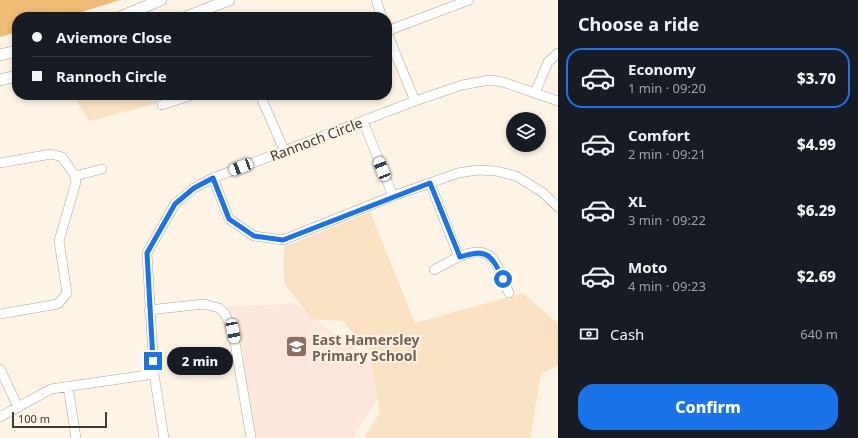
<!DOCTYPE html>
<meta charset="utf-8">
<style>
body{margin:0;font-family:"Noto Sans",sans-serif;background:#242831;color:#f1f3f6;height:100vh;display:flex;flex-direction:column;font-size:15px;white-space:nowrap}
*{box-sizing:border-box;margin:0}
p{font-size:13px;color:#9ea1a6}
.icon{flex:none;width:22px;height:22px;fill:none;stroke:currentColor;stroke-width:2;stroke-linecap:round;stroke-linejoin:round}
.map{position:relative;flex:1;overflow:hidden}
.details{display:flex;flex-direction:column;background:#171b24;width:300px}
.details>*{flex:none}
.top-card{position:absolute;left:12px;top:12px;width:380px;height:88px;border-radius:16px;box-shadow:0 2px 6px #0003;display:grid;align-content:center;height:88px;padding:0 20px;background:#171b24}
.fabs{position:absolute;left:506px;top:112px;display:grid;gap:8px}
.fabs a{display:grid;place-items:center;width:40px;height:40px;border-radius:50%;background:#171b24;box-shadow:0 2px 6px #0003;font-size:20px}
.scale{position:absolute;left:12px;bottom:10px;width:95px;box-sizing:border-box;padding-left:4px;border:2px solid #3e3a35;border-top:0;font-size:11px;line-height:14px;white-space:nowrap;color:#3e3a35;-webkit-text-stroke:3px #fef4e6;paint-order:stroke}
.end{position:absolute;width:18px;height:18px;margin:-9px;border:5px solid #1a73e8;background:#fff;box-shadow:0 0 0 2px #fff}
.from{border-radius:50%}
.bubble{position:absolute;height:28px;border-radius:14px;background:#171b24;box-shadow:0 2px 6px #0003;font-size:13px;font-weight:800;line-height:28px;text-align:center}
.car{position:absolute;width:12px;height:24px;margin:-12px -6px;border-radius:5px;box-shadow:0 0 3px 1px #0007;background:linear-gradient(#fff 24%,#345 0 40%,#fff 0 76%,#345 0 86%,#fff 0)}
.top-card b{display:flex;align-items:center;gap:14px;height:38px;font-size:15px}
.top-card b+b{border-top:1px solid #363941}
.top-card i{width:10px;height:10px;background:#f1f3f6}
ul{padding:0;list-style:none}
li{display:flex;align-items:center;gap:12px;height:60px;margin:0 8px 6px;padding:0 12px;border:2px solid transparent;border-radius:16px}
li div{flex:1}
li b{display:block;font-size:15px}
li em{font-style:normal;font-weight:800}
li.selected{border-color:#1a73e8}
li>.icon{width:36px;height:36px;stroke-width:1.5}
h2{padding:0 20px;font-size:18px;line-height:48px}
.pay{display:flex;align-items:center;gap:10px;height:44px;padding:0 20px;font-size:15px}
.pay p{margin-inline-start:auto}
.action{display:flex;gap:8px;margin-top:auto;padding:8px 20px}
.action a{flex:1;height:46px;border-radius:16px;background:#1a73e8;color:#fff;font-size:16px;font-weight:800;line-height:46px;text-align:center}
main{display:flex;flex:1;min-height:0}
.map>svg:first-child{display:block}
</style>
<main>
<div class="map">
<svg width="558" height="438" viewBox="0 0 558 438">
<rect width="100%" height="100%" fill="#fef4e6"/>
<path fill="#fde6db" d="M295,304L392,377L353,438H255L237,317L226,306Z"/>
<path fill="#f9e1c2" d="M73,95H158L159,100L155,104L89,121Z
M370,212L415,323L523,293L558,324V365L541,374L530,438H364L380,412L370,352L343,321L311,319L284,283V247Z"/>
<path fill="#eebc74" d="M0,0H120L66,17H17V32L0,37Z"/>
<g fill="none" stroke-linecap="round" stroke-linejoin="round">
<defs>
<path id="minor" d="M376,0L382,17
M387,31L469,0
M387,33L415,101
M535,93L548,62L558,53
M260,95L284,150
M162,105L192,95
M363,121L393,196
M0,163L51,154L62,157L75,176L76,182L59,241L67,293L58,304L0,314
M75,176L102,169
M213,178L229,219L254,236L283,240L393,196L458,173L478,170L496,171L516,176L542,192L558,207
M430,183L459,257
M434,270C449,262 478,241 493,259C500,269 504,282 509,293
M149,310L204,304L219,308L225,314L233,331L251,438
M0,369L18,407
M68,386L76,438
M0,417L51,389L154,374
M164,438L154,374L147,253L175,204L194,188L213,178L415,101L462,85L490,80L503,82L558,101"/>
<path id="major" d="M120,17L161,0
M186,17L229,0
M0,55L17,51
M0,80L17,76"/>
</defs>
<use href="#minor" stroke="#aea497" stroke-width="10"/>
<use href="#major" stroke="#aea497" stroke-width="12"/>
<use href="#minor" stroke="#fff" stroke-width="9"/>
<use href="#major" stroke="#fff" stroke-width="11"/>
</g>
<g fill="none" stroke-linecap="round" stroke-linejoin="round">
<path stroke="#1a73e8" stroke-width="5" d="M153,361L147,253L175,204L194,188L213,178L229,219L254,236L283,240L430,183L460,257C487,248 491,254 503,279"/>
</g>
<defs>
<symbol id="school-square" viewBox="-11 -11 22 22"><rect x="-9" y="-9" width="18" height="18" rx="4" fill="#8d6e63" stroke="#fef4e6"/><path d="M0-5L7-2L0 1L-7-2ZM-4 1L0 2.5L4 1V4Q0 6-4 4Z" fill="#fff"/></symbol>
</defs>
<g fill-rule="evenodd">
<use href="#school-square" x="284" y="334" width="25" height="25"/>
</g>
<g text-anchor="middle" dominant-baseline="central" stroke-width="4" stroke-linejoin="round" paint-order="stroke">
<g font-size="14" fill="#3e3a35" stroke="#fef4e6">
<text transform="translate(316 139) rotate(-21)">Rannoch Circle</text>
</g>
<g font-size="14" font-weight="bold" fill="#785e54" stroke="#fef4e6" text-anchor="start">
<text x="312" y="339">East Hamersley<tspan x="312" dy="16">Primary School</tspan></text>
</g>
</g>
</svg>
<div class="fabs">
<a><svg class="icon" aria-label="layers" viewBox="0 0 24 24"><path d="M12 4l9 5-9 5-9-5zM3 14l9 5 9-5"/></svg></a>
</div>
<div class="scale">100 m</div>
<i class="end from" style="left:503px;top:279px"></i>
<i class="end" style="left:153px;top:361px"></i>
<div class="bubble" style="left:167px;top:347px;width:66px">2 min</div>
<i class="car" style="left:241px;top:167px;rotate:249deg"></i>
<i class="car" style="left:382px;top:169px;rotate:338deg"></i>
<i class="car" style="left:233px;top:331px;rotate:169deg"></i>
<div class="top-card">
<b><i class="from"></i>Aviemore Close</b>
<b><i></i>Rannoch Circle</b>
</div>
</div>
<section class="details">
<h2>Choose a ride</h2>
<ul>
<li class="selected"><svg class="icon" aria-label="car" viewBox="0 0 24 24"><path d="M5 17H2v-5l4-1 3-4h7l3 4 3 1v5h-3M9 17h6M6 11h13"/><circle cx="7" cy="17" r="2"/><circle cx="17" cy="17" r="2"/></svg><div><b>Economy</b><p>1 min · 09:20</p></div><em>$3.70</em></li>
<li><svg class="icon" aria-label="car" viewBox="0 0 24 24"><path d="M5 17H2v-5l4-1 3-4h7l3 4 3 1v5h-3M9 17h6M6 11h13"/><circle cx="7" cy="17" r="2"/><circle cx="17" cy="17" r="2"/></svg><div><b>Comfort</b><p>2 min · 09:21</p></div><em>$4.99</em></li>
<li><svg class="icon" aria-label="car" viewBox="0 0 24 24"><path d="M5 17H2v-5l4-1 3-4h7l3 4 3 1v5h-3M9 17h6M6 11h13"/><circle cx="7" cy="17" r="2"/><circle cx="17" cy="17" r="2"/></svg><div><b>XL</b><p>3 min · 09:22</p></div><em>$6.29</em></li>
<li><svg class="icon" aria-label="car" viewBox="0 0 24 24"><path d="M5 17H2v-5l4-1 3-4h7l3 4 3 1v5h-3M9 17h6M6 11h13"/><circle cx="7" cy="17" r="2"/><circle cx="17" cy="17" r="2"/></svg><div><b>Moto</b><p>4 min · 09:23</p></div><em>$2.69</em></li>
</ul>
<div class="pay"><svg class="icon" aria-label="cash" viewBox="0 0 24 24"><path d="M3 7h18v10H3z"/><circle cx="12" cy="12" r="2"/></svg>Cash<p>640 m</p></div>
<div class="action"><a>Confirm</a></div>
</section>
</main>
